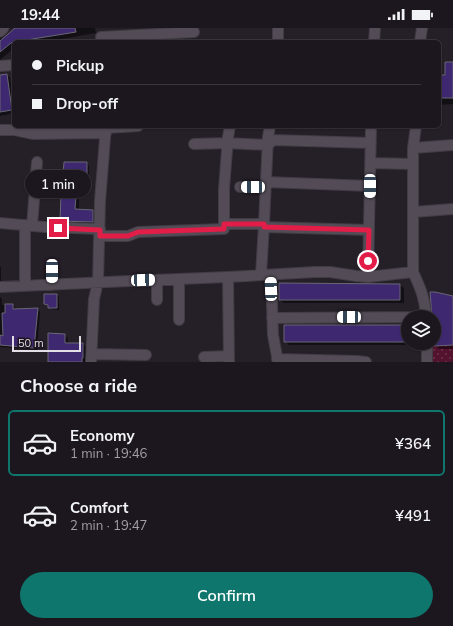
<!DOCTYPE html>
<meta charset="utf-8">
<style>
body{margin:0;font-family:Mulish,sans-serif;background:#252027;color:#f1f3f6;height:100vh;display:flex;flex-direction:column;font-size:15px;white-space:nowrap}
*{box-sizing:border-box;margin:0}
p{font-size:13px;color:#a09fa4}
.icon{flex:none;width:22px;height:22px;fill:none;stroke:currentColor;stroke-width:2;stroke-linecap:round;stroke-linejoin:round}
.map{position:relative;height:334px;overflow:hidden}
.panel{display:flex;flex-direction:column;background:#1c171e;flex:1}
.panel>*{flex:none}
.guide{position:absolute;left:12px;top:12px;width:429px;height:88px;border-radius:6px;box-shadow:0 1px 3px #0004,0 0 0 1px #3a363c;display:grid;align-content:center;height:88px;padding:0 20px;background:#1c171e}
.fabs{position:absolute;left:401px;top:282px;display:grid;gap:8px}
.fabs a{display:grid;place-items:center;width:40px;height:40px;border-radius:50%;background:#1c171e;box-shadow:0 1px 3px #0004,0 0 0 1px #3a363c;font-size:20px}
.scale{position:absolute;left:12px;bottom:10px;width:69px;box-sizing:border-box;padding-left:4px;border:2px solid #e3dee5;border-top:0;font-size:11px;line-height:14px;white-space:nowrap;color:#e3dee5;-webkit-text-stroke:3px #1c151f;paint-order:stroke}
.end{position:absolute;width:18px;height:18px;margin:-9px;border:5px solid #e11d48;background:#fff;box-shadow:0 0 0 2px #fff}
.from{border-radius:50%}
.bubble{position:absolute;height:28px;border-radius:14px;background:#1c171e;box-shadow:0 1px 3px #0004,0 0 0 1px #3a363c;font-size:13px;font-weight:600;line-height:28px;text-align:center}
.car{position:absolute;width:12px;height:24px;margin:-12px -6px;border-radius:5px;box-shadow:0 0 3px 1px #0007;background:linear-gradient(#fff 24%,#345 0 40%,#fff 0 76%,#345 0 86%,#fff 0)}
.guide b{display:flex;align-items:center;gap:14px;height:38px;font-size:15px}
.guide b+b{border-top:1px solid #3a363c}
.guide i{width:10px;height:10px;background:#f1f3f6}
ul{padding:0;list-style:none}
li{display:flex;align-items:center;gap:12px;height:66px;margin:0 8px 6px;padding:0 12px;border:2px solid transparent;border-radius:6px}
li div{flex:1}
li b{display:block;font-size:15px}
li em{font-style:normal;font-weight:600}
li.on{border-color:#0f766e}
li>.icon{width:36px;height:36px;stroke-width:1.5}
h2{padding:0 20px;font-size:18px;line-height:48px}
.action{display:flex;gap:8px;margin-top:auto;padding:8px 20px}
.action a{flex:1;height:46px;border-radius:24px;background:#0f766e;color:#fff;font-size:16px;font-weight:600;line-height:46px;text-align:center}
.status{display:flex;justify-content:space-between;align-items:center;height:28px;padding:0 20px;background:#1c171e;direction:ltr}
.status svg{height:11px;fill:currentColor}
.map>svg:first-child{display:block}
</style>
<div class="status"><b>19:44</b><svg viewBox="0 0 49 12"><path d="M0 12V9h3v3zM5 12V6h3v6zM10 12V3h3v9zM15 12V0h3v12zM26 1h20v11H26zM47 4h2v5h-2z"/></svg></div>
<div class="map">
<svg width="453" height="334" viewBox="0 0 453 334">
<defs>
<pattern id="park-dots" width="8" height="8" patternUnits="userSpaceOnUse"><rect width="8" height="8" fill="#53122d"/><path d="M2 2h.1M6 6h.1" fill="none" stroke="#6c344b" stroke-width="1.8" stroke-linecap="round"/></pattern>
</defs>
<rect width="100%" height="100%" fill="#251f28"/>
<path fill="url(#park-dots)" d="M453,317V332L452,334H433V318Z"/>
<path fill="#0007" d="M17,0H95L96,5L45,14H14V20L0,32V11L4,10Z
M453,35V76L439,77V48H446Z
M7,47L10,50L14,76V85L0,88V48Z
M87,135L89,138V148H67L64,145Z
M75,169L79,172V182L93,183L96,186V197L65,196L61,193Z
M0,238L1,239V253H0Z
M400,257L404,260V275H283L280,272Z
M56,267L59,269V282L51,281L49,278H47L45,276Z
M0,269L2,271V277H12L15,279V282L38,281L40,284L37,322L0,319Z
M453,269V321H439L434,317V289Z
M406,298L408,300V315H409V317H289L285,313Z
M64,307L68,310V316H83L87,320V333H85V334H49Z"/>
<path fill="#3e2970" stroke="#696774" d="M15,0H75L76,4L14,14L11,15L0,24V13Z
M445,34H453V70H439V47H445Z
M7,46L12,82L0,84V47Z
M64,134H87V146H63Z
M61,167L76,168L75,181L93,182V194L60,193Z
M279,255L400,256V272H279Z
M430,264H435L453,268V317L434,318V289H432Z
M44,266H57V280H48V277L44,276Z
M5,276H13V281L38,280L34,320L0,317V307L3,308L2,285H5Z
M284,297H406V314H284Z
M48,305L65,306V315H83V330H82V334H48Z"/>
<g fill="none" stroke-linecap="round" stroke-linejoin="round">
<defs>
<path id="minor" d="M278,0V14
M101,9L194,4
M374,14L375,0
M420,14L422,0
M0,38L14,37
M106,100L138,98
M0,102H14L33,106L106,105
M194,116L228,115L268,117L273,112L371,115
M413,120L453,117
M371,135L413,136
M266,154L370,158
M240,159H266
M413,184L453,181
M0,195L45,199L100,201
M224,196H264
M25,197V258
M32,198L37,134
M264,199L369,202
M100,208H128L138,204L224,201V161L228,109L230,98
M52,243V257
M413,244C421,261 425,271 426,289
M261,247L264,196L268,109L270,98
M271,247L273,307L278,334
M228,249L229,334
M368,249L371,98
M179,251V292
M157,252V272
M0,259L129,253L228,249L315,244H330L356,248L368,249L413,244V120L416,98
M272,290L426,289
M427,315V334
M92,326L146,327
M204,329L229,328
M277,331L357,333L366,334
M91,334L94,271L98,254L100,173L106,98"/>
<path id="tertiary" d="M0,3L3,0"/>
</defs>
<use href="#minor" stroke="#413b44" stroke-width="12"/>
<use href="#tertiary" stroke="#413b44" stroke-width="13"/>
<use href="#minor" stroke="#534b56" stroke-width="10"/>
<use href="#tertiary" stroke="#534b56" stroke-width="11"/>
</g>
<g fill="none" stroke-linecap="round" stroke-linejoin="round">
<path stroke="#e11d48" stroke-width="5" d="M58,200L100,202V208H128L138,204L224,201V196H264V199L369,202L368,233"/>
</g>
</svg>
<div class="fabs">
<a><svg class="icon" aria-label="layers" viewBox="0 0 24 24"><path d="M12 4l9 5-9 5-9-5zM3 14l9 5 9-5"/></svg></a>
</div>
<div class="scale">50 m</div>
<i class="end from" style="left:368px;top:233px"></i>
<i class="end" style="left:58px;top:200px"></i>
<div class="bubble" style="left:25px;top:142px;width:66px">1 min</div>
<i class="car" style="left:370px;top:158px;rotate:180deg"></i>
<i class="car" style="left:253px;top:159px;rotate:271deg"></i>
<i class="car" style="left:52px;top:243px;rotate:180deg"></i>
<i class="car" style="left:143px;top:252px;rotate:88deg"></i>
<i class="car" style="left:271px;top:261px;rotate:358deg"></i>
<i class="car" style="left:349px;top:289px;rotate:270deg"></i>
<div class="guide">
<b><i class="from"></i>Pickup</b>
<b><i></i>Drop-off</b>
</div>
</div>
<section class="panel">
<h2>Choose a ride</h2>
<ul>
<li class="on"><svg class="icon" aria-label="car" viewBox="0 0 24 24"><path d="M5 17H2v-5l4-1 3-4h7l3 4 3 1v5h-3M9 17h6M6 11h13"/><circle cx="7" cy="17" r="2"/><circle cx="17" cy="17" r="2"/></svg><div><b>Economy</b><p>1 min · 19:46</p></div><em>¥364</em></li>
<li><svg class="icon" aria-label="car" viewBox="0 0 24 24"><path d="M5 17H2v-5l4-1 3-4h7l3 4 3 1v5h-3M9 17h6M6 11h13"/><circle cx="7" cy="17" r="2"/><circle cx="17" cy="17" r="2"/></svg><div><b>Comfort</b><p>2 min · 19:47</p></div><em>¥491</em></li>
</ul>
<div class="action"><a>Confirm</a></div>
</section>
